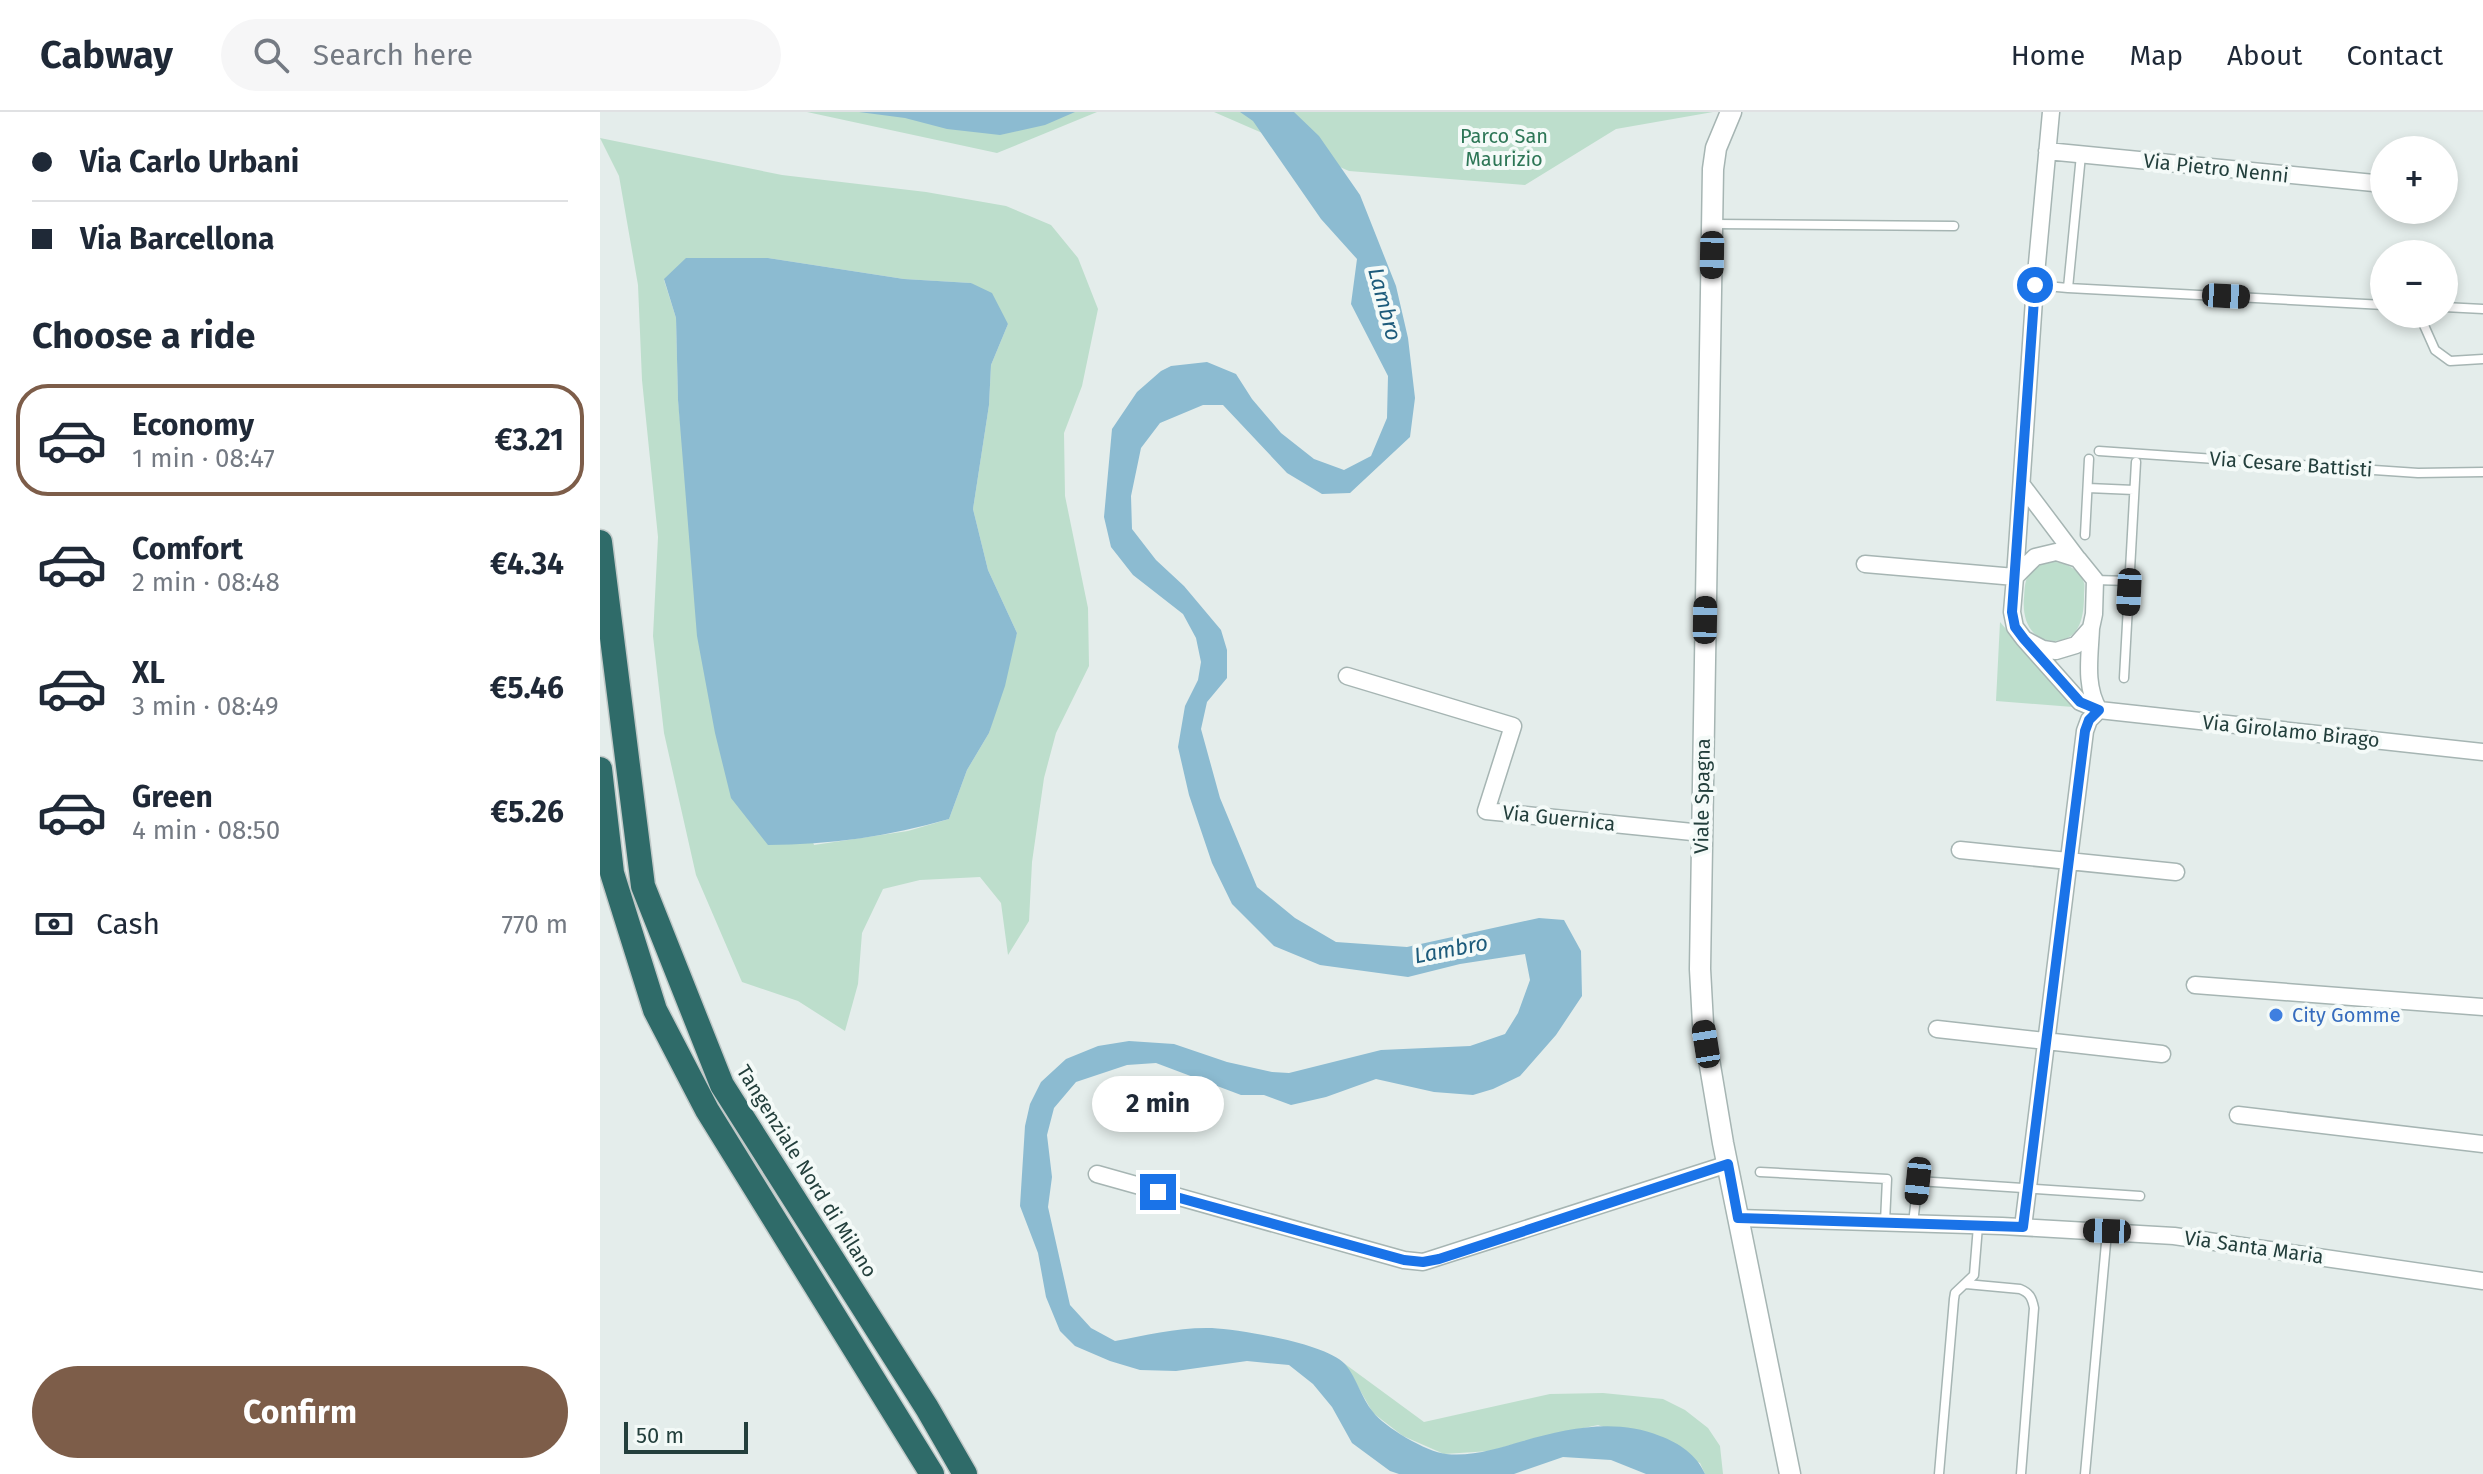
<!DOCTYPE html>
<meta charset="utf-8">
<style>
body{margin:0;font-family:"Fira Sans",sans-serif;background:#f6f6f7;color:#1f2937;height:100vh;display:flex;flex-direction:column;font-size:30px;white-space:nowrap}
*{box-sizing:border-box;margin:0}
p{font-size:26px;color:#747a83}
.icon{flex:none;width:44px;height:44px;fill:none;stroke:currentColor;stroke-width:2;stroke-linecap:round;stroke-linejoin:round}
.map{position:relative;flex:1;overflow:hidden}
.drawer{display:flex;flex-direction:column;background:#fff;width:600px}
.drawer>*{flex:none}
.banner{display:grid;align-content:center;height:176px;padding:0 32px;background:#fff}
.buttons{position:absolute;left:1770px;top:24px;display:grid;gap:16px}
.buttons a{display:grid;place-items:center;width:88px;height:88px;border-radius:50%;background:#fff;box-shadow:0 4px 12px #0003;font-size:40px}
.scale{position:absolute;left:24px;bottom:20px;width:124px;box-sizing:border-box;padding-left:8px;border:4px solid #233f3c;border-top:0;font-size:22px;line-height:28px;white-space:nowrap;color:#233f3c;-webkit-text-stroke:6px #f4faf8;paint-order:stroke}
.end{position:absolute;width:36px;height:36px;margin:-18px;border:10px solid #1a73e8;background:#fff;box-shadow:0 0 0 4px #fff}
.from{border-radius:50%}
.bubble{position:absolute;height:56px;border-radius:28px;background:#fff;box-shadow:0 4px 12px #0003;font-size:26px;font-weight:700;line-height:56px;text-align:center}
.car{position:absolute;width:24px;height:48px;margin:-24px -12px;border-radius:10px;box-shadow:0 0 6px 2px #0007;background:linear-gradient(#222 24%,#8ab4d8 0 40%,#222 0 76%,#8ab4d8 0 86%,#222 0)}
.banner b{display:flex;align-items:center;gap:28px;height:76px;font-size:30px}
.banner b+b{border-top:2px solid #e0e1e3}
.banner i{width:20px;height:20px;background:#1f2937}
ul{padding:0;list-style:none}
li{display:flex;align-items:center;gap:24px;height:112px;margin:0 16px 12px;padding:0 16px;border:4px solid transparent;border-radius:32px}
li div{flex:1}
li b{display:block;font-size:30px}
li em{font-style:normal;font-weight:700}
li.selected{border-color:#7d5d49}
li>.icon{width:72px;height:72px;stroke-width:1.5}
h2{padding:0 32px;font-size:36px;line-height:96px}
.pay{display:flex;align-items:center;gap:20px;height:88px;padding:0 32px;font-size:30px}
.pay p{margin-inline-start:auto}
.cta{display:flex;gap:16px;margin-top:auto;padding:16px 32px}
.cta a{flex:1;height:92px;border-radius:48px;background:#7d5d49;color:#fff;font-size:32px;font-weight:700;line-height:92px;text-align:center}
header{display:flex;align-items:center;gap:48px;box-sizing:border-box;height:112px;padding:0 40px;background:#fff;border-bottom:2px solid #e0e1e3}
header strong{font-size:38px}
nav{display:flex;gap:44px;margin-inline-start:auto;font-size:28px}
.search{width:560px;height:72px;background:#f6f6f7;display:flex;align-items:center;gap:20px;box-sizing:border-box;padding:0 28px;border-radius:44px;color:#747a83;font-size:30px}
main{display:flex;flex:1;min-height:0}
.map>svg:first-child{display:block}
</style>
<header>
<strong>Cabway</strong>
<div class="search"><svg class="icon" aria-label="search" viewBox="0 0 24 24"><circle cx="10" cy="10" r="6"/><path d="M15 15l6 6"/></svg>Search here</div>
<nav><a>Home</a><a>Map</a><a>About</a><a>Contact</a></nav>
</header>
<main>
<section class="drawer">
<div class="banner">
<b><i class="from"></i>Via Carlo Urbani</b>
<b><i></i>Via Barcellona</b>
</div>
<h2>Choose a ride</h2>
<ul>
<li class="selected"><svg class="icon" aria-label="car" viewBox="0 0 24 24"><path d="M5 17H2v-5l4-1 3-4h7l3 4 3 1v5h-3M9 17h6M6 11h13"/><circle cx="7" cy="17" r="2"/><circle cx="17" cy="17" r="2"/></svg><div><b>Economy</b><p>1 min · 08:47</p></div><em>€3.21</em></li>
<li><svg class="icon" aria-label="car" viewBox="0 0 24 24"><path d="M5 17H2v-5l4-1 3-4h7l3 4 3 1v5h-3M9 17h6M6 11h13"/><circle cx="7" cy="17" r="2"/><circle cx="17" cy="17" r="2"/></svg><div><b>Comfort</b><p>2 min · 08:48</p></div><em>€4.34</em></li>
<li><svg class="icon" aria-label="car" viewBox="0 0 24 24"><path d="M5 17H2v-5l4-1 3-4h7l3 4 3 1v5h-3M9 17h6M6 11h13"/><circle cx="7" cy="17" r="2"/><circle cx="17" cy="17" r="2"/></svg><div><b>XL</b><p>3 min · 08:49</p></div><em>€5.46</em></li>
<li><svg class="icon" aria-label="car" viewBox="0 0 24 24"><path d="M5 17H2v-5l4-1 3-4h7l3 4 3 1v5h-3M9 17h6M6 11h13"/><circle cx="7" cy="17" r="2"/><circle cx="17" cy="17" r="2"/></svg><div><b>Green</b><p>4 min · 08:50</p></div><em>€5.26</em></li>
</ul>
<div class="pay"><svg class="icon" aria-label="cash" viewBox="0 0 24 24"><path d="M3 7h18v10H3z"/><circle cx="12" cy="12" r="2"/></svg>Cash<p>770 m</p></div>
<div class="cta"><a>Confirm</a></div>
</section>
<div class="map">
<svg width="1883" height="1362" viewBox="0 0 1883 1362">
<rect width="100%" height="100%" fill="#e4edeb"/>
<path fill="#bddecc" fill-rule="evenodd" d="M207,0H497L397,41Z
M614,0H1113L1016,17L925,73L749,59Z
M0,26L182,63L326,80L406,94L451,113L478,146L498,197L482,274L464,321L465,384L488,496L489,554L456,621L444,666L432,750L429,809L408,843L401,791L380,765L320,768L283,777L262,821L258,872L245,919L198,889L142,870L96,763L64,621L53,524L58,425L42,268L38,173L19,64ZM168,146L304,167L371,171L408,212L391,253L389,293L373,397L388,458L417,521L389,621L367,658L349,707L308,719L214,733L84,347L78,288L76,206L64,168Z
M1456,450C1467,452 1481,458 1484,471C1485,471 1484,482 1484,483C1484,503 1481,528 1455,529C1430,529 1422,507 1424,486C1425,476 1424,465 1433,458C1439,452 1448,450 1456,450Z
M1400,510L1473,595L1396,589Z
M745,1252L824,1310L950,1282L1003,1281L1063,1287L1085,1298L1108,1316L1120,1334L1123,1362H1105L1100,1351L998,1313L936,1326L890,1339L844,1342L803,1324L773,1301Z"/>
<path fill="#8cbbd1" d="M259,0H475L445,13L400,23L347,17L305,6Z
M640,0H694L719,24L760,83L796,174L808,226L815,286L810,325L750,381L722,382L687,361L623,293H603L560,311L541,336L531,384L532,417L556,448L584,474L621,518L627,538V566L607,590L601,617L620,686L657,775L695,806L736,830L807,835L939,806L964,808L981,839L982,884L956,923L920,964L893,977L873,983L834,980L776,967L726,985L691,993L664,983H641L556,951L527,953L476,970L454,996L447,1023L452,1065L448,1095L470,1193L491,1216L515,1229C546,1223 579,1215 612,1216C642,1218 725,1231 745,1252C757,1266 761,1286 773,1300C784,1315 827,1340 846,1342C872,1345 899,1336 923,1329C968,1316 1016,1306 1060,1324C1079,1331 1097,1343 1105,1362H1046L1011,1348L963,1345L914,1362H799L790,1359L752,1331L732,1295L713,1272L689,1253L647,1249L576,1259L540,1258L510,1249L475,1234L460,1219L446,1185L438,1141L420,1094L425,1014L430,992L441,970L466,947L498,934L529,929L574,932L627,950L672,960L689,961L781,938L870,934L905,922L918,901L930,868L925,842L860,852L808,865L720,853L674,834L632,792L612,751L589,683L578,635L585,594L598,568L601,550L596,526L583,502L533,463L511,435L504,405L512,317L537,280L561,259L571,254L607,250L636,262L652,287L681,321L714,347L744,358L771,344L787,306L788,264L751,192L757,147L721,107L653,9Z
M86,146H168L304,167L371,171L392,181L408,212L391,253L389,293L373,397L388,458L417,521L405,574L389,621L367,658L349,707C290,724 229,733 168,733L131,686L115,621L97,524L78,288L76,206L64,167Z"/>
<g fill="none" stroke-linecap="round" stroke-linejoin="round">
<defs>
<path id="service" d="M1113,112L1354,114
M1435,173L1468,176L1481,43
M1468,176L1784,193
M1844,195L1883,197
M1819,202L1835,238L1850,249L1883,247
M1499,339L1818,361L1883,360
M1488,376L1534,378
M1485,423L1489,347
M1495,468L1529,469
M1524,566L1536,350
M1160,1060L1287,1067L1285,1110
M1313,1111L1318,1069L1540,1084
M1366,1172L1420,1177C1430,1181 1432,1186 1434,1196L1421,1362
M1339,1362L1354,1187L1355,1181L1374,1163L1378,1114
M1485,1362L1507,1120"/>
<path id="minor" d="M1447,39L1784,72
M1422,373L1477,446
M1456,440L1478,447L1495,468L1494,502L1491,516L1476,533L1456,539L1443,537L1424,527L1415,515L1412,500L1415,465L1435,445Z
M1265,452L1415,465L1435,173L1451,0
M1491,516C1490,543 1484,574 1499,598
M1424,527L1480,590L1499,598L1883,640
M747,564L913,614L886,699L1102,721
M1360,738L1576,760
M1595,873L1883,895
M1337,917L1562,942
M1638,1003L1883,1032
M497,1062L804,1148L823,1150L1128,1052
M1138,1106L1402,1114L1574,1124L1883,1169
M1423,1115L1485,619L1489,608L1499,598"/>
<path id="tertiary" d="M1131,0L1116,36L1113,57L1100,857L1103,912L1123,1031L1190,1362"/>
<path id="motorway" d="M0,430L43,774L122,973L327,1296L365,1362
M0,657L12,761L55,898L107,998L332,1362"/>
</defs>
<use href="#service" stroke="#a6b5b3" stroke-width="11"/>
<use href="#minor" stroke="#a6b5b3" stroke-width="19"/>
<use href="#tertiary" stroke="#a6b5b3" stroke-width="23"/>
<use href="#motorway" stroke="#c1c9c8" stroke-width="27"/>
<use href="#service" stroke="#fff" stroke-width="8"/>
<use href="#minor" stroke="#fff" stroke-width="16"/>
<use href="#tertiary" stroke="#fff" stroke-width="20"/>
<use href="#motorway" stroke="#2f6b69" stroke-width="24"/>
</g>
<g fill="none" stroke-linecap="round" stroke-linejoin="round">
<path stroke="#1a73e8" stroke-width="10" d="M558,1080L804,1148L823,1150L839,1147L1128,1052L1138,1106L1423,1115L1485,619L1489,608L1499,598L1480,590L1424,527L1415,515L1412,500L1435,173"/>
</g>
<circle fill="#3f7fe0" stroke="#f4faf8" stroke-width="3" cx="1676" cy="903" r="8"/>
<g text-anchor="middle" dominant-baseline="central" stroke-width="8" stroke-linejoin="round" paint-order="stroke">
<g font-size="20" fill="#2d7656" stroke="#f4faf8">
<text x="904" y="24">Parco San<tspan x="904" dy="23">Maurizio</tspan></text>
</g>
<g font-size="20" fill="#233f3c" stroke="#f4faf8">
<text transform="translate(1616 56) rotate(6)">Via Pietro Nenni</text>
<text transform="translate(1691 352) rotate(4)">Via Cesare Battisti</text>
<text transform="translate(1691 619) rotate(6)">Via Girolamo Birago</text>
<text transform="translate(1102 684) rotate(-89)">Viale Spagna</text>
<text transform="translate(959 706) rotate(6)">Via Guernica</text>
<text transform="translate(207 1059) rotate(58)">Tangenziale Nord di Milano</text>
<text transform="translate(1654 1135) rotate(8)">Via Santa Maria</text>
</g>
<g font-size="20" fill="#366cbe" stroke="#f4faf8" text-anchor="start">
<text x="1692" y="903">City Gomme</text>
</g>
<g font-size="22" font-style="italic" fill="#1d5b7b" stroke="#f4faf8">
<text transform="translate(785 192) rotate(75)">Lambro</text>
<text transform="translate(851 837) rotate(-11)">Lambro</text>
</g>
</g>
</svg>
<div class="buttons">
<a>+</a>
<a>−</a>
</div>
<div class="scale">50 m</div>
<i class="end from" style="left:1435px;top:173px"></i>
<i class="end" style="left:558px;top:1080px"></i>
<div class="bubble" style="left:492px;top:964px;width:132px">2 min</div>
<i class="car" style="left:1112px;top:143px;rotate:181deg"></i>
<i class="car" style="left:1626px;top:184px;rotate:93deg"></i>
<i class="car" style="left:1529px;top:480px;rotate:183deg"></i>
<i class="car" style="left:1105px;top:508px;rotate:1deg"></i>
<i class="car" style="left:1106px;top:932px;rotate:351deg"></i>
<i class="car" style="left:1318px;top:1069px;rotate:186deg"></i>
<i class="car" style="left:1507px;top:1119px;rotate:272deg"></i>
</div>
</main>
